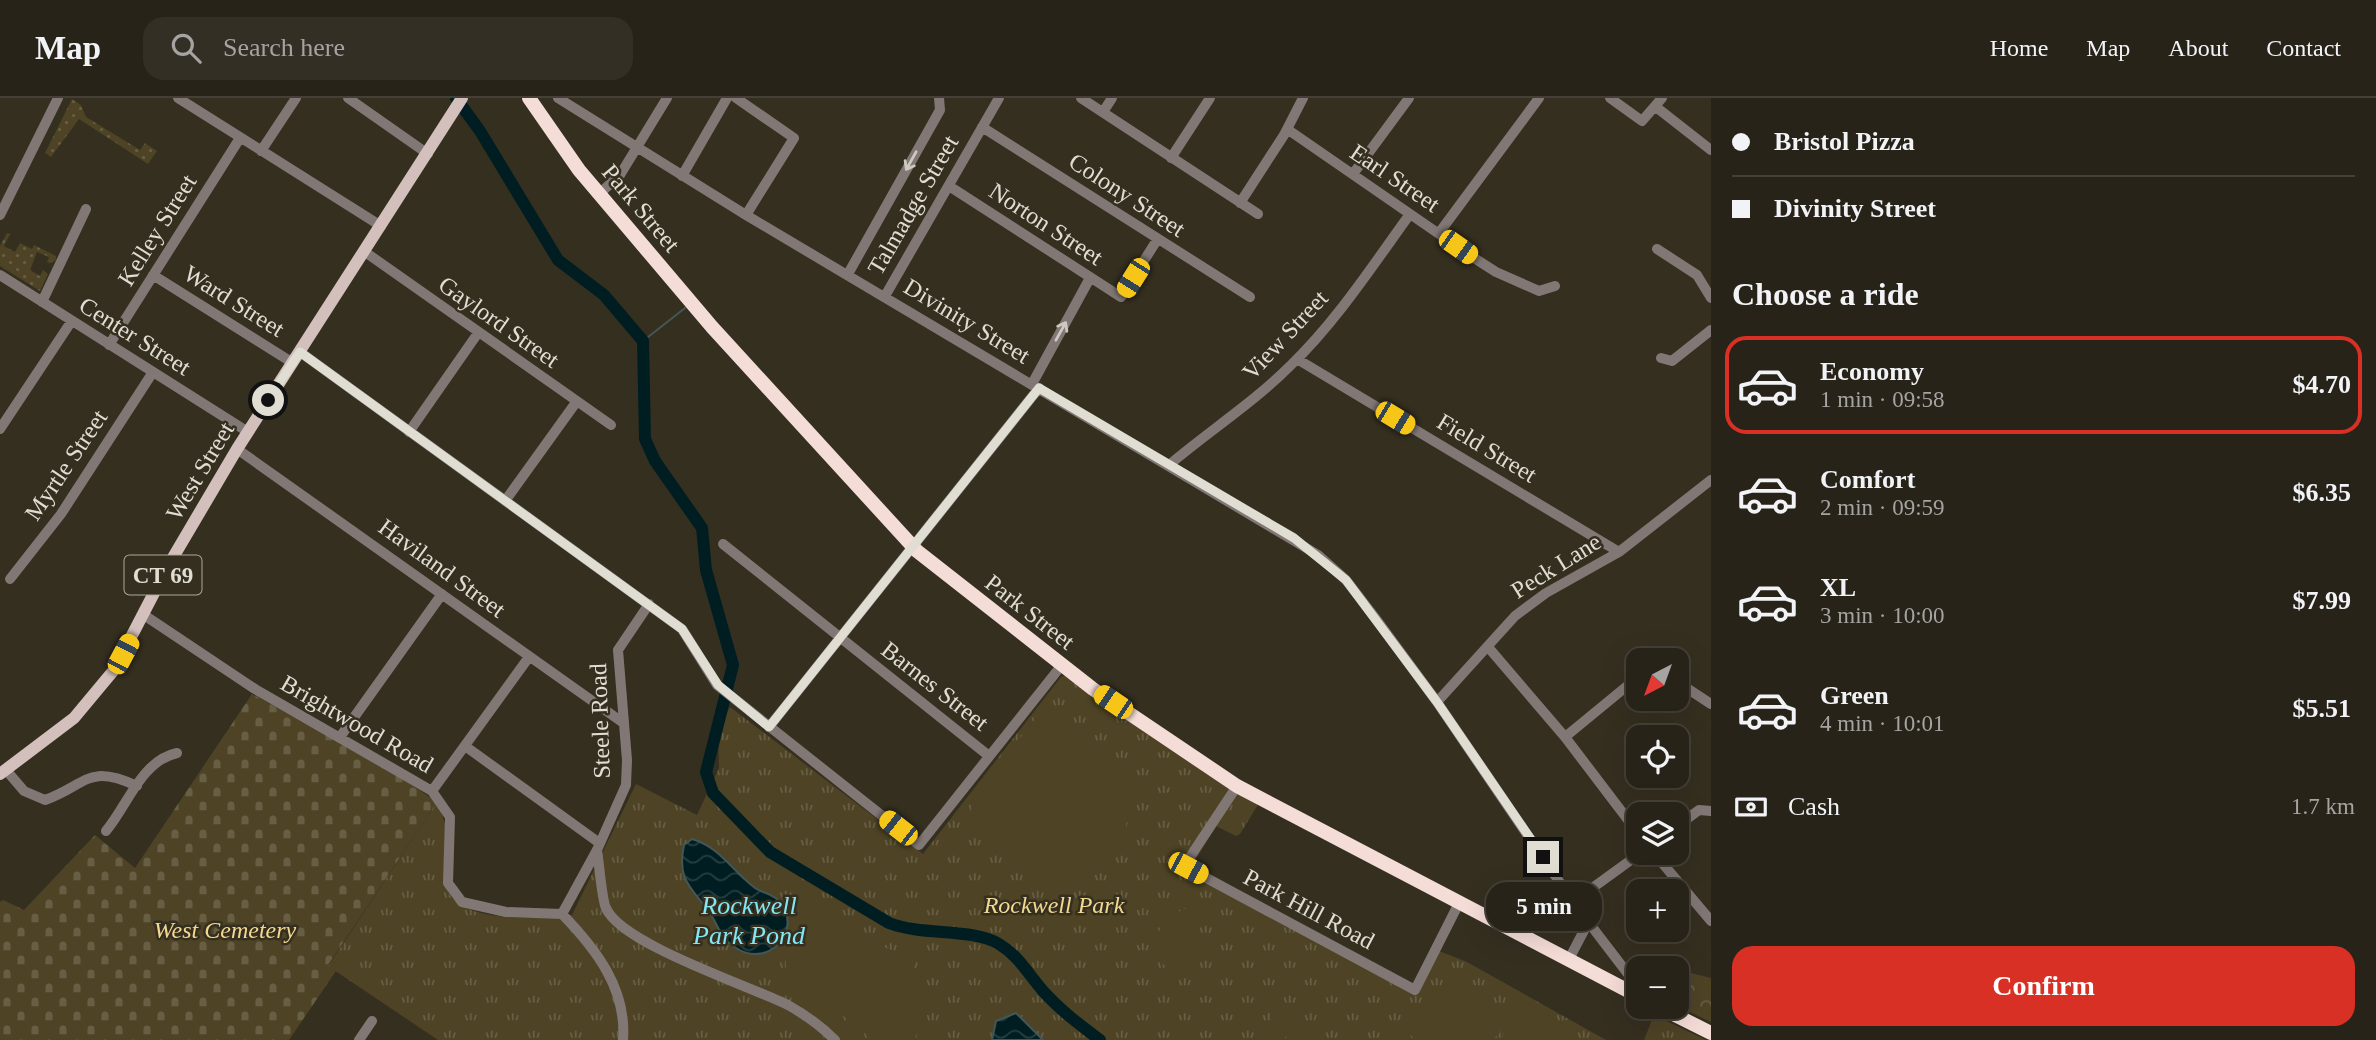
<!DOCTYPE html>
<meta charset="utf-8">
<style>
body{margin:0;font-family:Georgia,serif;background:#342f25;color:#f1f3f6;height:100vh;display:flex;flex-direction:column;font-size:26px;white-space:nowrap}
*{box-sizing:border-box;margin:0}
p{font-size:23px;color:#a5a4a2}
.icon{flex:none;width:38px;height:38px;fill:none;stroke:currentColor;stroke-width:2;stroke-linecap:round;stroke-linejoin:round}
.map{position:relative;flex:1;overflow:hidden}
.side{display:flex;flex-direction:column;background:#282318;width:665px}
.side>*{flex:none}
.hud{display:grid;align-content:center;height:154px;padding:0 21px;background:#282318}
.needle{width:46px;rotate:221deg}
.buttons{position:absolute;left:1626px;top:550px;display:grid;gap:14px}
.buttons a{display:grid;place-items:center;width:63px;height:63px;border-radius:14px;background:#282318;box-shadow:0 7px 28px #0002,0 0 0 2px #444037;font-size:35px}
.end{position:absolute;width:32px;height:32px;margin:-16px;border:9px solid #e0ddd3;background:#111;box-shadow:0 0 0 4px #111}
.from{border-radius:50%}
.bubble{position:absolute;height:49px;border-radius:21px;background:#282318;box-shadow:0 7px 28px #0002,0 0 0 2px #444037;font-size:23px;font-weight:700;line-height:49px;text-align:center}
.car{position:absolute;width:21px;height:42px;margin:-21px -10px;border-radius:9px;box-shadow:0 0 5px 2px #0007;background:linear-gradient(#f5c518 24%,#345 0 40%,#f5c518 0 76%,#345 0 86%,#f5c518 0)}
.hud b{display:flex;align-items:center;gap:24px;height:66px;font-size:26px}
.hud b+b{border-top:2px solid #444037}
.hud i{width:18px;height:18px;background:#f1f3f6}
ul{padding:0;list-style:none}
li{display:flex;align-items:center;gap:21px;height:98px;margin:0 14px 10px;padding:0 7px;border:4px solid transparent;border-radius:21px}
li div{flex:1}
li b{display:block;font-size:26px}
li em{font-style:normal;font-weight:700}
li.current{border-color:#d93025}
li>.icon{width:63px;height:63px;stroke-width:1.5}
h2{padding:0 21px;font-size:32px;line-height:84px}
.pay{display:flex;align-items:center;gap:18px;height:77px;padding:0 21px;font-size:26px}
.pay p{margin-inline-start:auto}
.primary-button{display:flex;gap:14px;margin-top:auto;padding:14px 21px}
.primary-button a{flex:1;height:80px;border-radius:21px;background:#d93025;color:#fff;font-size:28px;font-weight:700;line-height:80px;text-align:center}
header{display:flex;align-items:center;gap:42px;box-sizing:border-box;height:98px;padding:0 35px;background:#282318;border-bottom:2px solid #444037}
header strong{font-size:33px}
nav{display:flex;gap:38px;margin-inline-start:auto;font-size:24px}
.search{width:490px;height:63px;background:#342f25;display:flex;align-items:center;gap:18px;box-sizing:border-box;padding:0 24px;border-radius:21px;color:#a5a4a2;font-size:26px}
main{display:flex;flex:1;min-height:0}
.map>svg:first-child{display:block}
</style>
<header>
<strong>Map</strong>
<div class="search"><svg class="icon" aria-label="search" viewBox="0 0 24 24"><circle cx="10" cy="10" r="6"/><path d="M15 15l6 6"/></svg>Search here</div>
<nav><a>Home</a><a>Map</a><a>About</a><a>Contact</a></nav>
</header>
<main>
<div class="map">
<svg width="1711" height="942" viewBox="0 0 1711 942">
<defs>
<pattern id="grass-dots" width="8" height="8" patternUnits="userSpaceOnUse" patternTransform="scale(1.75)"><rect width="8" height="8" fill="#4e4325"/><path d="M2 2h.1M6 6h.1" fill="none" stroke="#675e44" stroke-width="1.8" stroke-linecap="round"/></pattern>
<pattern id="forest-crowns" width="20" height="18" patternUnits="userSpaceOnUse" patternTransform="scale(1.75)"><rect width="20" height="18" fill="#4e4325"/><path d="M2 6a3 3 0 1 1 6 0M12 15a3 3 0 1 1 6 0" fill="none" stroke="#675e44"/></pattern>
<pattern id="cemetery-stones" width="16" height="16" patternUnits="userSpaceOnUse" patternTransform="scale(1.75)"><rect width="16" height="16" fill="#4e4325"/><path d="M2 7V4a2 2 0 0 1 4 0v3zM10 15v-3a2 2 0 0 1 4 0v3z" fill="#675e44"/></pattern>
<pattern id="park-tufts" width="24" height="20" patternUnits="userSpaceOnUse" patternTransform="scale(1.75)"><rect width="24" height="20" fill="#4e4325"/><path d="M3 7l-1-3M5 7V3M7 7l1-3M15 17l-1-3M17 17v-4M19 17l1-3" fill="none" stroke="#675e44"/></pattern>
<pattern id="water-waves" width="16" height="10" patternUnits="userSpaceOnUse" patternTransform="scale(1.75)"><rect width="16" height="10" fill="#001e22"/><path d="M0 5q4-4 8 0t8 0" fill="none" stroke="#253e41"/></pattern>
</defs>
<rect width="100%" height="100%" fill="#352f20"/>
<path fill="url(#grass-dots)" d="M72,1L81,7L86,19L140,52L145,45L157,53L148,66L79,21L51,59L45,55Z
M7,135L10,136L4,148L15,154L20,145L32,151L34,147L56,158V162L50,165L47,164L49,159L37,154L30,172L40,178L43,172L48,176L40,193L0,168V148Z"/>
<path fill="url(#forest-crowns)" d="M1676,862L1691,875L1711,880V924L1677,908L1676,870H1668Z"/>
<path fill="url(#cemetery-stones)" d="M252,596L384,668L437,704L328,867L336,873L289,942H0V804L3,802L24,812L95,737L135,770Z"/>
<path fill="url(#park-tufts)" d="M1066,577L1259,705L1240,736L1236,738L1216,728L1187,776L1419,895L1439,853L1467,864L1606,942H438L328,868L437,704C453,735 441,753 445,784C451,828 541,820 572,817L636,686L697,717L719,670L718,630L730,609L923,756L1061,579Z
M1654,917L1706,942H1644Z"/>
<path fill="#4e4325" d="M1043,611L1128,686L1126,735L1086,779L1067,788L1046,786L1028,777L982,744L971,727V708L978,694Z
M1178,795L1193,810V824L1202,836L1178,875L1173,877C1145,852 1155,821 1187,810L1175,800Z
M806,801L877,846L912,861L916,877L937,898L914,942H873L841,916L795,887L786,874L785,826Z
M1454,882L1501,934L1492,942H1416L1406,933Z
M1515,897L1562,926L1570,942H1502Z
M1278,902L1306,912L1294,942L1268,932Z"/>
<path fill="url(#water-waves)" stroke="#435757" stroke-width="2" d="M692,741C720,749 733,774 755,790C762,795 771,795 778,802C805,829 770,872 736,850C720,841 718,826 708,812C689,788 677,780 684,747Z
M1016,915L1043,942H992L996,923Z"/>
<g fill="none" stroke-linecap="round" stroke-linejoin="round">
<path stroke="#435757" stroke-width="2" d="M643,243L685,210"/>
<path stroke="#001e22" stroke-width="12" d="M456,0L480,33L558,162L604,197L643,243L645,341L655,363L702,430L706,472L733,567L706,674L713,695L770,754L889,825C922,838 973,830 999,846C1019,858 1028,876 1043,893C1060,912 1080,927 1100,942"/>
<path stroke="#817876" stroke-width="10" d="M178,0L381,128
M348,0L428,56
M558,0L746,117L1318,457L1346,482L1376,521L1437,604L1573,804L1638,889
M736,0L794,40L746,117
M1081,0L1258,116
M1610,0L1642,23L1662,0
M1656,9L1711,52
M1103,14L1112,0
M982,29L1250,199
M1287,31L1471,158L1496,174L1539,193L1555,188
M261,53L296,0
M1171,60L1210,0
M1353,76L1409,0
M682,78L727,0
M949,88L1121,199L1157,142
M599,96L620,77L667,0
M1240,105L1284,37L1303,0
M0,117L58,0
M1439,135L1539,0
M1657,151L1697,177L1711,200
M365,154L611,327
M848,176L940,12L939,0
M0,177L248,334
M153,177L293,265
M885,198L999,0
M42,204L86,111
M109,247L240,40
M300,254L682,531L717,587L919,747L1061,568
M1661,260L1672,263L1711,232
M1297,261L1619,454
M1032,286L1090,180
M0,331L71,224
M409,334L478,235
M237,351L622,624
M1169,367C1209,333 1253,305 1290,268C1336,224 1373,167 1410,116
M505,403L577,303
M723,446L989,658
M10,481L61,416L153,274
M144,517L255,591L432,693L450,719L448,785L462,804L506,814L562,816
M1488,549L1565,639L1638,735
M1676,583L1711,606
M1437,604L1515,518L1546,495L1619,454L1711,382
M769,629L1039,290
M340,639L442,496
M1565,639L1638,579
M465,648L598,744
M6,672L24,693L45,702C87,687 87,665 137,688
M1237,688L1184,768L1415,892L1459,805
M432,693L529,559
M1676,729L1699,712L1711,713
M106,733C128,707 141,663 177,655
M597,752C599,764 602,803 606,810C621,846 750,888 788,907C804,916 822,929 835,942
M1653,754L1711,823
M1573,804L1642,754
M562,816L597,752L626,687L627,662L618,552L649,506
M562,816C596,851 627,891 623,942
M1568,863L1589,823
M359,942L372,923"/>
<path stroke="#d3c0bc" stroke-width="12" d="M0,676L74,620L114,572L168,468L237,351L462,0"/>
<path stroke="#f4dcd7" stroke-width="14" d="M529,0L579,72L712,229L917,453L1093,591L1237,688L1638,898
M1657,908L1711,935"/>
</g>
<defs><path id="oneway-shaft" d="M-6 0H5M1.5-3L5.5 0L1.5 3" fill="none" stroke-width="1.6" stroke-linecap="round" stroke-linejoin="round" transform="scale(1.75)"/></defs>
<g stroke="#cdc9c0">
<use href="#oneway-shaft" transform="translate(911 63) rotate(119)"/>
<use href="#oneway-shaft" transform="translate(1061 233) rotate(-61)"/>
</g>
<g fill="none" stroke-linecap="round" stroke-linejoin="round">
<path stroke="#e0ddd3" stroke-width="9" d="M268,302L300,254L682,531L718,587L769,629L1039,290L1294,440L1346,482L1437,604L1543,759"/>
</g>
<g text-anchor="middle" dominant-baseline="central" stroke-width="5" stroke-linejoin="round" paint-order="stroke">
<rect fill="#352f20" stroke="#ada99d" stroke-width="2" x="124.5" y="457.5" width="77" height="39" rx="5"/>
<g font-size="23" font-weight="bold" fill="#e0ddd3">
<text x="163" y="477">CT 69</text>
</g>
<g font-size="24" fill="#e0ddd3" stroke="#352f20">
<text transform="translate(1395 80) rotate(34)">Earl Street</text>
<text transform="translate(1127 97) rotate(33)">Colony Street</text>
<text transform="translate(913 107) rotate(-60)">Talmadge Street</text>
<text transform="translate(641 110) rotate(50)">Park Street</text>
<text transform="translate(1046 126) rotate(33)">Norton Street</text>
<text transform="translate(157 132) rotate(-58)">Kelley Street</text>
<text transform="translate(234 203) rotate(32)">Ward Street</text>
<text transform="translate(967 223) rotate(31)">Divinity Street</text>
<text transform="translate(499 224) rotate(35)">Gaylord Street</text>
<text transform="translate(1285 237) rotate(-47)">View Street</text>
<text transform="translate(135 238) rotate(32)">Center Street</text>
<text transform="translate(1487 350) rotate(31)">Field Street</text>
<text transform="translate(66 367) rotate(-56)">Myrtle Street</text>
<text transform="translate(200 373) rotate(-59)">West Street</text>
<text transform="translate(1556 468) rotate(-32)">Peck Lane</text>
<text transform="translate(442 470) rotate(36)">Haviland Street</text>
<text transform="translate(1030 514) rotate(38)">Park Street</text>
<text transform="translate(935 588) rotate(38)">Barnes Street</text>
<text transform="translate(600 623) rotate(-92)">Steele Road</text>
<text transform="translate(357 626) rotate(30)">Brightwood Road</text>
<text transform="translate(1309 811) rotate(28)">Park Hill Road</text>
</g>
<g font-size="24" font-style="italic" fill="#f3d890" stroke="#352f20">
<text x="1054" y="807">Rockwell Park</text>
<text x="225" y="832">West Cemetery</text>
</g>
<g font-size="26" font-style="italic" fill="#82e6f3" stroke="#352f20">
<text x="749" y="807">Rockwell<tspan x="749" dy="30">Park Pond</tspan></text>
</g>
</g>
</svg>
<div class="buttons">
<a><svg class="needle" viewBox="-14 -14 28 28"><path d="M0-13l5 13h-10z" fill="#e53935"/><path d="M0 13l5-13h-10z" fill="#a5a4a2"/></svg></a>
<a><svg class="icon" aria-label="locate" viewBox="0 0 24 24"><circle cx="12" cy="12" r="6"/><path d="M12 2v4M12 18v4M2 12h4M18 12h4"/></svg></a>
<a><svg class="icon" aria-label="layers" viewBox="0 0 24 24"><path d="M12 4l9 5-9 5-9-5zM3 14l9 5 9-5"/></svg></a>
<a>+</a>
<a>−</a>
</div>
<i class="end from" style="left:268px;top:302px"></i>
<i class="end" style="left:1543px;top:759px"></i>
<div class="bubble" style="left:1486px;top:784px;width:116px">5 min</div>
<i class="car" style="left:1458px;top:149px;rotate:125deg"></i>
<i class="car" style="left:1133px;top:180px;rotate:212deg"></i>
<i class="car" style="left:1395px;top:320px;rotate:121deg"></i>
<i class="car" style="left:123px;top:556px;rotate:28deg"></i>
<i class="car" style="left:1113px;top:604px;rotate:304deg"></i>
<i class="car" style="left:898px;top:730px;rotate:308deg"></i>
<i class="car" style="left:1188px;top:770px;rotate:118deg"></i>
</div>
<section class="side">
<div class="hud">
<b><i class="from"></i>Bristol Pizza</b>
<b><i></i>Divinity Street</b>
</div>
<h2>Choose a ride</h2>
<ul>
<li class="current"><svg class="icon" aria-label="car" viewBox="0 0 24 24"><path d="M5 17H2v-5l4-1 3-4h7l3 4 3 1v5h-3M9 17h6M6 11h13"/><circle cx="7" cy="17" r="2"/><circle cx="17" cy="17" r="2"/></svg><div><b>Economy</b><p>1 min · 09:58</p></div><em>$4.70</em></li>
<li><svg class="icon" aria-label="car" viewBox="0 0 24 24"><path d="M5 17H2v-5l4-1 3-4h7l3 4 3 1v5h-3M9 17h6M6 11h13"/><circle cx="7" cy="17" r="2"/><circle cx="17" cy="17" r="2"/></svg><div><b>Comfort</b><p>2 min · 09:59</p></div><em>$6.35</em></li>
<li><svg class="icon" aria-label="car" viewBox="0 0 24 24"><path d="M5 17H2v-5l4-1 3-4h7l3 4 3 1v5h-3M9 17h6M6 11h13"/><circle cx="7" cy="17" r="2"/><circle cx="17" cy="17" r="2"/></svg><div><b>XL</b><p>3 min · 10:00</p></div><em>$7.99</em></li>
<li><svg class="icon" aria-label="car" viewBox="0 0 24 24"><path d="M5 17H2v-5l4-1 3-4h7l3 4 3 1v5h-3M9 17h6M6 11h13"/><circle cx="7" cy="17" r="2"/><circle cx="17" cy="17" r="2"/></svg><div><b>Green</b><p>4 min · 10:01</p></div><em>$5.51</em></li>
</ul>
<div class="pay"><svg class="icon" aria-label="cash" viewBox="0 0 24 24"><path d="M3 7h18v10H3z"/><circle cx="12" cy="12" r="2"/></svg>Cash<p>1.7 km</p></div>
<div class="primary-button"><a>Confirm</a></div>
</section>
</main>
